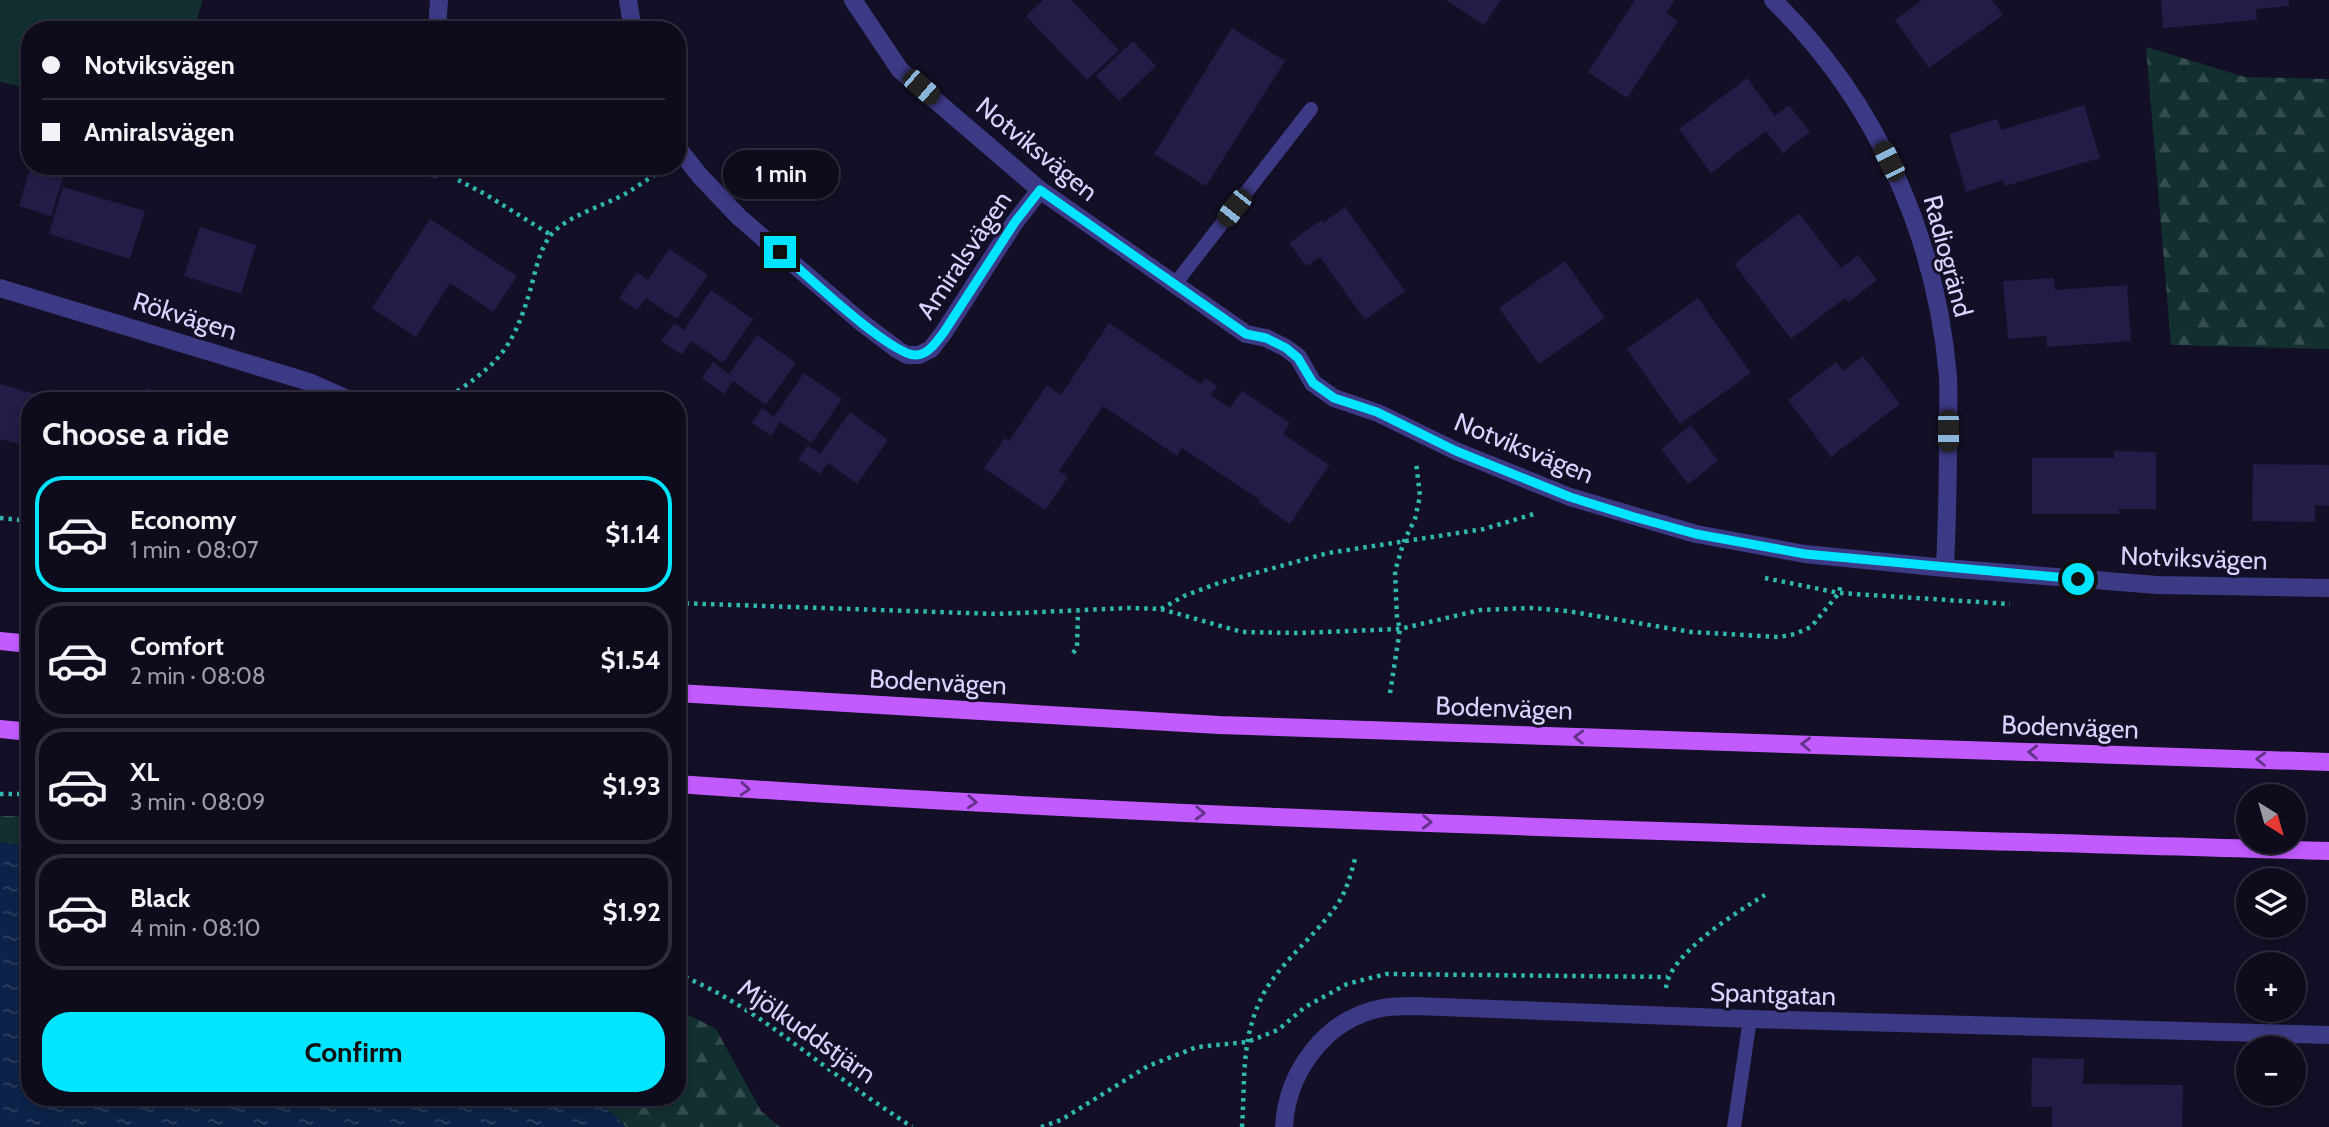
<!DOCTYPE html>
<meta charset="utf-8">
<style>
body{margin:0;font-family:Cabin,sans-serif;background:#171425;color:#f1f3f6;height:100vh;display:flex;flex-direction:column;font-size:26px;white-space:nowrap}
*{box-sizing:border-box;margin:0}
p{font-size:23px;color:#9b9ba3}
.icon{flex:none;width:38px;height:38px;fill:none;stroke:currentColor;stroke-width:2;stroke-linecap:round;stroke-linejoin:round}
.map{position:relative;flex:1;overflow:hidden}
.details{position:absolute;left:21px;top:392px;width:665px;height:714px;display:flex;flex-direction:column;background:#0e0b1c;border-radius:28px;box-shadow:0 4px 10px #0003,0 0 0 2px #2e2b3b}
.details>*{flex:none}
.banner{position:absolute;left:21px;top:21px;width:665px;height:154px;border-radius:28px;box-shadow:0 4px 10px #0003,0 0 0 2px #2e2b3b;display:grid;align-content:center;height:154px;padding:0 21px;background:#0e0b1c}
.needle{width:46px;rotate:143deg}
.fabs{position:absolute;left:2236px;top:784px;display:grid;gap:14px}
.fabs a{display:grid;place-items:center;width:70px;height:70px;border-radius:50%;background:#0e0b1c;box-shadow:0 4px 10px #0003,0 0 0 2px #2e2b3b;font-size:35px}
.end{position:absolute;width:32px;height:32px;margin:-16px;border:9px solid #00e5ff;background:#111;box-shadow:0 0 0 4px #111}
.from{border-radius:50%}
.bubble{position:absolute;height:49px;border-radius:24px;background:#0e0b1c;box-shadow:0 4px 10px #0003,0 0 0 2px #2e2b3b;font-size:23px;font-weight:800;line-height:49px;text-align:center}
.car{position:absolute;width:21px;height:42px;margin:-21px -10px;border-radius:9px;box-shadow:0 0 5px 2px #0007;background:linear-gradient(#222 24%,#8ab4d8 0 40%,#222 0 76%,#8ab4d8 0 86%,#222 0)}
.banner b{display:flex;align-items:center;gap:24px;height:66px;font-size:26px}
.banner b+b{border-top:2px solid #2e2b3b}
.banner i{width:18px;height:18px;background:#f1f3f6}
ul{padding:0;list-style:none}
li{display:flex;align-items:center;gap:21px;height:116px;margin:0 14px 10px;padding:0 7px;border:4px solid #2e2b3b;border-radius:28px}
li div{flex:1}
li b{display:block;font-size:26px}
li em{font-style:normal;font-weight:800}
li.on{border-color:#00e5ff}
li>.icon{width:63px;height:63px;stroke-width:1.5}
h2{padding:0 21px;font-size:32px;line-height:84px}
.cta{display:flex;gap:14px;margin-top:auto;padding:14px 21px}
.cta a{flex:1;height:80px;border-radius:28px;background:#00e5ff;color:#111;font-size:28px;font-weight:800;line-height:80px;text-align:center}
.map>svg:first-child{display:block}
</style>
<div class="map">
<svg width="2329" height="1127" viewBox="0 0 2329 1127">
<defs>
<pattern id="forest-firs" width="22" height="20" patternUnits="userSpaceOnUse" patternTransform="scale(1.75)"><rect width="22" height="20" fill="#12302f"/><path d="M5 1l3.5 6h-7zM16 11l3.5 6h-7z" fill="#344d4e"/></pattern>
<pattern id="water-ripples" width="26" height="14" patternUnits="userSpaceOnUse" patternTransform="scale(1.75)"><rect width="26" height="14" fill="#0c2248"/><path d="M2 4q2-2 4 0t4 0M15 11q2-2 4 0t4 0" fill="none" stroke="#2f4163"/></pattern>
</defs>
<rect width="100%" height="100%" fill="#130f26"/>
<path fill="#12302f" d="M0,0H203L193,30H30V89L0,82Z"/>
<path fill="url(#forest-firs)" d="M2146,47L2245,77L2329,79V349L2171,345Z
M0,816H30V847L0,842Z
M677,1009L716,1029L761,1111L780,1127H626L596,1097H677Z"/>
<path fill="url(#water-ripples)" d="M0,842L30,847V1097H596L626,1127H0Z"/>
<path fill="#241b47" d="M1043,0H1071L1119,50L1087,80L1026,16Z
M1446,0H1501L1484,25Z
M1635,0H1675L1666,13L1678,21L1627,98L1588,72Z
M1922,0H1992L2003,15L1929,68L1895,20Z
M2161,0H2289V6L2256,9L2257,20L2163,28Z
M1232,28L1285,61L1206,186L1154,154Z
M1133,41L1156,66L1119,101L1096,76Z
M1747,78L1775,116L1789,105L1810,132L1783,153L1766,131L1711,173L1679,129Z
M2084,105L2100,158L2005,186L2003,180L1966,192L1949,134L1997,119L2001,130Z
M31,166L64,175L51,216L19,206Z
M63,187L145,211L130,259L49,234Z
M1345,207L1405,291L1365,320L1320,257L1306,266L1289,243L1321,220L1323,223Z
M1799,213L1841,268L1858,255L1877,280L1849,302L1845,298L1791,339L1734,264Z
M430,219L517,276L493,312L450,283L416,337L372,308Z
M200,227L256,245L241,294L184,276Z
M669,249L708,275L677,319L646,298L637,310L619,298L637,272L648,280Z
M1565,261L1605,318L1539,364L1499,308Z
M2054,278L2055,290L2127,285L2131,341L2047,347L2046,336L2008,339L2003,281Z
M711,290L753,319L723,363L691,341L682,355L661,341L674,323L684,330Z
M1698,298L1751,373L1680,424L1627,349Z
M1109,323L1201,384L1205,378L1217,386L1211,395L1230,408L1242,391L1290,423L1283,434L1329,465L1290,524L1258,502L1260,500L1182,448L1177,456L1103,406L1059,471L1068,477L1045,510L984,468L1005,438L1009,441L1047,385L1061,395Z
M757,335L796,363L766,405L733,381L724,394L702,378L713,362L729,374Z
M1863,356L1900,404L1831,457L1788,400L1836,362L1843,371Z
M804,373L842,399L812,443L780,422L771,436L752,423L762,408L774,417Z
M0,384L56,400L30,401V447L0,439Z
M147,388L175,398L174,401H143Z
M850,412L888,440L857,484L828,463L820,474L798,459L808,445L820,454Z
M1691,425L1718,461L1688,484L1661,449Z
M2114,451L2156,452V509H2119V514H2032V458H2114Z
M2253,464L2329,465V506L2315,505V522L2252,521Z
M2032,1058L2084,1059L2083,1084L2183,1085L2182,1127H2052V1107H2031Z"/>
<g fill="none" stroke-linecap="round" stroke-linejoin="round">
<path stroke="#2fb8b0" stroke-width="4.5" stroke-dasharray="3.5 5" stroke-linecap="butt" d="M458,180L485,194L551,235
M443,401C496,365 511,354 530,291C535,273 539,251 550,236C566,216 603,206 625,194C637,187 649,178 661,171
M0,518L30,521
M1765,578L1839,593L2010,604
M677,603L996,614L1129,608L1161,609L1242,632L1297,633L1400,629L1480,610L1531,608L1567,611L1691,632L1779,637L1795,634L1811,627L1839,593L1841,584
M1161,609L1184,596L1219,583L1328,553L1484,529L1534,514
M1073,653L1077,648L1078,611
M1390,693L1400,629L1397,618L1395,571L1404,541L1415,519L1420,496L1416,462
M0,794H30
M677,974C739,998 788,1040 841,1078C864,1095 888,1111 912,1127
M1666,988C1669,954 1737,912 1765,895
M1041,1127L1061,1120L1148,1066L1197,1047L1247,1042L1278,1030L1305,1007L1347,984L1386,974L1667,977
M1242,1127C1245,1084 1241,1041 1260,1001C1274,968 1313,938 1334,909C1346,894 1351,874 1356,855"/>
<path stroke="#3d3a85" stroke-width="14" d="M1175,284L1311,109
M1734,1127L1750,1019"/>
<path stroke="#3d3a85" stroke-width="18" d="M628,0L633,30
M853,0L900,70L1040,190L1246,334L1266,338L1286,348L1298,357L1313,383L1334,398L1378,413L1456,451L1570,497L1696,534L1805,554L1945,568L2157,585L2329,588
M1773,0C1876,101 1936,234 1948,377C1949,396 1948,416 1948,435C1948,480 1947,524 1945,568
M437,30L439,0
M677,147L700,176L739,217L861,322L898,350L907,355H919L931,349L944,332L1015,222L1040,190
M435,169V166
M0,288L309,382L352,401
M1284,1127C1287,1072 1325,1019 1382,1008C1392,1006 1404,1006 1415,1006L1750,1019L2329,1035"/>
<path stroke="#c25bff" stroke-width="18" d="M0,641L30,644
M677,693L1219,725L2329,762
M0,729L30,732
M677,784C1227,823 1778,834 2329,851"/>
</g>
<defs><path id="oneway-chevron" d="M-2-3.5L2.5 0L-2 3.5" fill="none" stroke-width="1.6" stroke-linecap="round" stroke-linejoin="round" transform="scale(1.75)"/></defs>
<g stroke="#623188">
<use href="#oneway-chevron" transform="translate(1579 737) rotate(-178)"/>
<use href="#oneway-chevron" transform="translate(1806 744) rotate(-178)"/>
<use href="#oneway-chevron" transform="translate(2033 752) rotate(-178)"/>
<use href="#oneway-chevron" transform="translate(2261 759) rotate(-178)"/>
<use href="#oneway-chevron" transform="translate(745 789) rotate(4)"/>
<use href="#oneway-chevron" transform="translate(972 802) rotate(3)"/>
<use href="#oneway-chevron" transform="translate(1200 813) rotate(2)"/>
<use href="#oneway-chevron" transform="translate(1427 822) rotate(2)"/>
</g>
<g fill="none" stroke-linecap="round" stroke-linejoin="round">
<path stroke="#00e5ff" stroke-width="9" d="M780,252C802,271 893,358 917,355C929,354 937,341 944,332L1015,222L1040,190L1246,334L1266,338L1286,348L1298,358L1313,383L1334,398L1377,412L1456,451L1570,497L1634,517L1696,534L1805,554L2078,579"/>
</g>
<g text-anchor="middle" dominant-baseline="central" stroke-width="6" stroke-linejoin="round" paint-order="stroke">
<g font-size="26" fill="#d9d4ff" stroke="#130f26">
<text transform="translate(1037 149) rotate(39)">Notviksvägen</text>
<text transform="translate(964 255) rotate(-56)">Amiralsvägen</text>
<text transform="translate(1948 256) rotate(75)">Radiogränd</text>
<text transform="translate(185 316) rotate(17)">Rökvägen</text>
<text transform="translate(1524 448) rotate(22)">Notviksvägen</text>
<text transform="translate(2194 558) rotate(2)">Notviksvägen</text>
<text transform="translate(938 682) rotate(3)">Bodenvägen</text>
<text transform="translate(1504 708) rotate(2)">Bodenvägen</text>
<text transform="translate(2070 727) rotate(2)">Bodenvägen</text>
<text transform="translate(1773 994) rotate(2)">Spantgatan</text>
<text transform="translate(807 1031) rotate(35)">Mjölkuddstjärn</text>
</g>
</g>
</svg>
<div class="fabs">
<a><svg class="needle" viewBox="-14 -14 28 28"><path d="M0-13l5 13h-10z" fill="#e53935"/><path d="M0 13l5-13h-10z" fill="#9b9ba3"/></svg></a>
<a><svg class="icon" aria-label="layers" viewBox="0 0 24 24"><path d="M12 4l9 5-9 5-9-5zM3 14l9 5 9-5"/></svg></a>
<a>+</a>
<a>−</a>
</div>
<i class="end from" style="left:2078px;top:579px"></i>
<i class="end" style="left:780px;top:252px"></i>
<div class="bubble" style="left:723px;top:150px;width:116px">1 min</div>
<i class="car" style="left:921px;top:87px;rotate:131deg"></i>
<i class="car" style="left:1889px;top:161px;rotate:333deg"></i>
<i class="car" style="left:1234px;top:208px;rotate:218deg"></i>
<i class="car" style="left:1948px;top:431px;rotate:180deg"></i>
<div class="banner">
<b><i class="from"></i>Notviksvägen</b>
<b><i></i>Amiralsvägen</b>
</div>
<section class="details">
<h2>Choose a ride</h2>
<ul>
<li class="on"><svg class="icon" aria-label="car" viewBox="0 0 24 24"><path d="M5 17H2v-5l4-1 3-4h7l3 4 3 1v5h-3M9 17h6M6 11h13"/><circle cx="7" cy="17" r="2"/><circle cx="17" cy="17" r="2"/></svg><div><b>Economy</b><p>1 min · 08:07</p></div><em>$1.14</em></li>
<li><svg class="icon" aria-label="car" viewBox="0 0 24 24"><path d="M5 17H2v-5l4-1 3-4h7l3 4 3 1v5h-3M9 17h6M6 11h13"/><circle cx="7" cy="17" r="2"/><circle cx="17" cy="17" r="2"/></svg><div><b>Comfort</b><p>2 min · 08:08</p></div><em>$1.54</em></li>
<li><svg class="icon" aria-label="car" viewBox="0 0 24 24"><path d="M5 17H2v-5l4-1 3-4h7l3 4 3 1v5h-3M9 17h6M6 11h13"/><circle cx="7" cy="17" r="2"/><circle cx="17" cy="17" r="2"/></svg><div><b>XL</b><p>3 min · 08:09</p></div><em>$1.93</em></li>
<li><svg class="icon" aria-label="car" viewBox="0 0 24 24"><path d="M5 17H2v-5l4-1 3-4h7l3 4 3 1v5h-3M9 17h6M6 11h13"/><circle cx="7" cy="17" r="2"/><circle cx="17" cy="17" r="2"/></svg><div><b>Black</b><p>4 min · 08:10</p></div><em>$1.92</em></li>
</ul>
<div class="cta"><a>Confirm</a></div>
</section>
</div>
